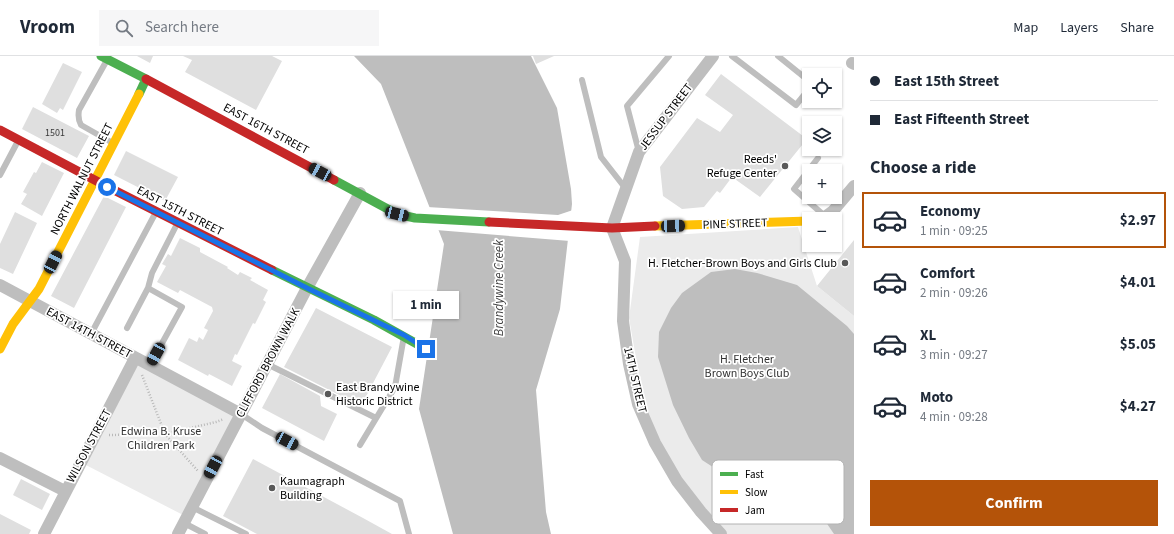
<!DOCTYPE html>
<meta charset="utf-8">
<style>
body{margin:0;font-family:"Source Sans 3",sans-serif;background:#f6f6f7;color:#1f2937;height:100vh;display:flex;flex-direction:column;font-size:15px;white-space:nowrap}
*{box-sizing:border-box;margin:0}
p{font-size:13px;color:#747a83}
.icon{flex:none;width:22px;height:22px;fill:none;stroke:currentColor;stroke-width:2;stroke-linecap:round;stroke-linejoin:round}
.map{position:relative;flex:1;overflow:hidden}
.drawer{display:flex;flex-direction:column;background:#fff;width:320px}
.drawer>*{flex:none}
.guide{display:grid;align-content:center;height:88px;padding:0 16px;background:#fff}
.buttons{position:absolute;left:802px;top:12px;display:grid;gap:8px}
.buttons a{display:grid;place-items:center;width:40px;height:40px;border-radius:0px;background:#fff;box-shadow:0 1px 3px #0004;font-size:20px}
.end{position:absolute;width:18px;height:18px;margin:-9px;border:5px solid #1a73e8;background:#fff;box-shadow:0 0 0 2px #fff}
.from{border-radius:50%}
.bubble{position:absolute;height:28px;border-radius:0px;background:#fff;box-shadow:0 1px 3px #0004;font-size:13px;font-weight:700;line-height:28px;text-align:center}
.car{position:absolute;width:12px;height:24px;margin:-12px -6px;border-radius:5px;box-shadow:0 0 3px 1px #0007;background:linear-gradient(#222 24%,#8ab4d8 0 40%,#222 0 76%,#8ab4d8 0 86%,#222 0)}
.guide b{display:flex;align-items:center;gap:14px;height:38px;font-size:15px}
.guide b+b{border-top:1px solid #e0e1e3}
.guide i{width:10px;height:10px;background:#1f2937}
ul{padding:0;list-style:none}
li{display:flex;align-items:center;gap:12px;height:56px;margin:0 8px 6px;padding:0 8px;border:2px solid transparent;border-radius:0px}
li div{flex:1}
li b{display:block;font-size:15px}
li em{font-style:normal;font-weight:700}
li.selected{border-color:#b45309}
li>.icon{width:36px;height:36px;stroke-width:1.5}
h2{padding:0 16px;font-size:18px;line-height:48px}
.action{display:flex;gap:8px;margin-top:auto;padding:8px 16px}
.action a{flex:1;height:46px;border-radius:0px;background:#b45309;color:#fff;font-size:16px;font-weight:700;line-height:46px;text-align:center}
header{display:flex;align-items:center;gap:24px;box-sizing:border-box;height:56px;padding:0 20px;background:#fff;border-bottom:1px solid #e0e1e3}
header strong{font-size:19px}
nav{display:flex;gap:22px;margin-inline-start:auto;font-size:14px}
.search{width:280px;height:36px;background:#f6f6f7;display:flex;align-items:center;gap:10px;box-sizing:border-box;padding:0 14px;border-radius:0px;color:#747a83;font-size:15px}
main{display:flex;flex:1;min-height:0}
.map>svg:first-child{display:block}
</style>
<header>
<strong>Vroom</strong>
<div class="search"><svg class="icon" aria-label="search" viewBox="0 0 24 24"><circle cx="10" cy="10" r="6"/><path d="M15 15l6 6"/></svg>Search here</div>
<nav><a>Map</a><a>Layers</a><a>Share</a></nav>
</header>
<main>
<div class="map">
<svg width="854" height="478" viewBox="0 0 854 478">
<rect width="100%" height="100%" fill="#fff"/>
<path fill="#ebebeb" d="M798,171L817,230L854,260V478H724L668,410L644,348L629,262L640,181Z
M135,302L241,358L187,461L80,406Z"/>
<path fill="#bebebe" d="M354,0H531L557,52L571,133L572,148L560,253L536,334L546,456L551,478H453L419,353L444,188L381,28Z
M735,213L757,217L797,229L847,270L854,278V478H834L819,456L794,450L772,435L751,410L719,415L702,404L689,382L673,349L658,301L659,276L671,252L682,237L711,216Z"/>
<path fill="#fff" d="M427,151L558,159L573,154L570,185L436,174Z"/>
<path fill="#dfdfdf" d="M137,0H153L150,7Z
M183,0H272L282,5L256,54L185,16L192,4Z
M533,0H554L536,8Z
M63,7L82,16L63,54L60,52L57,57L42,48Z
M721,18L807,83L760,141L732,121L720,137L717,135L704,151L682,153L663,140L660,111L697,62L720,76L733,59L705,39Z
M33,51L89,80L77,102L22,73Z
M126,95L178,121L165,145L114,119Z
M42,106L64,117L42,160L21,148L27,138L23,136L34,116L36,117Z
M104,140L126,151L74,252L51,240Z
M15,156L37,167L13,218L0,212V188Z
M180,182L200,192V196L228,211L227,212L238,219L240,216L252,222L250,224L268,234L263,244L266,246L255,268L253,267L237,299L235,298L232,305L242,310L232,330L209,318L208,320L178,304L189,282L197,286L199,281L203,284L208,274L204,272L213,255L212,251L180,234L178,237L157,226L166,210L162,208L168,198L171,200Z
M854,184V260L817,230Z
M316,252L392,291L361,350L284,311Z
M280,318L320,340L321,350L337,358L324,385L262,352Z
M253,403L363,462L392,478H257L223,460Z
M21,423L50,438L42,454L13,439Z
M0,458L31,474L29,478H0Z"/>
<g fill="none" stroke-linecap="round" stroke-linejoin="round">
<path stroke="#b9b9b9" stroke-width="2.5" stroke-dasharray="1 2" stroke-linecap="butt" d="M142,319L165,378L198,415
M109,379L165,378L216,366L224,363"/>
<path stroke="#bebebe" stroke-width="6" d="M732,0L796,49L809,33
M778,0L809,25
M107,4L79,54C78,60 78,64 81,69L111,86
M582,24L601,101L626,133
M639,96L627,50L669,0
M818,102L794,133L826,161
M0,119L18,85
M127,272L148,232
M91,278L156,156
M267,308L376,362
M150,309L182,251L148,232L152,217L177,168
M241,358L262,372L400,445L409,478
M360,389L395,331L404,280
M192,451L246,478
M184,467L205,478"/>
<path stroke="#bebebe" stroke-width="12" d="M713,0L639,96L612,172L625,205L623,265L629,308L638,348L655,387L677,425L701,456L721,478
M852,7L854,8
M822,163L833,155L854,130
M0,229L241,358
M0,402L65,435
M44,478L135,302
M178,478L307,232L360,137"/>
<path stroke="#4caf50" stroke-width="9" d="M101,0L146,23L139,38
M334,124L397,158L415,162L489,166
M272,214L374,264L426,293"/>
<path stroke="#ffc107" stroke-width="9" d="M655,170L809,165
M0,293L13,268L39,233L139,38"/>
<path stroke="#c62828" stroke-width="9" d="M146,23L334,124
M0,74L106,130L272,214
M489,166L612,172L655,170"/>
</g>
<g fill="none" stroke-linecap="round" stroke-linejoin="round">
<path stroke="#1a73e8" stroke-width="5" d="M107,131L307,232L404,279L426,293"/>
</g>
<g fill="#595959" stroke="#fff" stroke-width="1.5">
<circle cx="785" cy="110" r="4"/>
<circle cx="845" cy="207" r="4"/>
<circle cx="328" cy="338" r="4"/>
<circle cx="272" cy="432" r="4"/>
</g>
<g text-anchor="middle" dominant-baseline="central" stroke-width="3.5" stroke-linejoin="round" paint-order="stroke">
<g font-size="10" fill="#383838">
<text x="55" y="77">1501</text>
</g>
<g font-size="12" fill="#000" stroke="#fff">
<text transform="translate(666 61) rotate(-53)">JESSUP STREET</text>
<text transform="translate(266 73) rotate(28)">EAST 16TH STREET</text>
<text transform="translate(82 123) rotate(-63)">NORTH WALNUT STREET</text>
<text transform="translate(180 155) rotate(27)">EAST 15TH STREET</text>
<text transform="translate(735 168) rotate(-2)">PINE STREET</text>
<text transform="translate(89 277) rotate(28)">EAST 14TH STREET</text>
<text transform="translate(268 307) rotate(-62)">CLIFFORD BROWN WALK</text>
<text transform="translate(635 324) rotate(77)">14TH STREET</text>
<text transform="translate(89 390) rotate(-62)">WILSON STREET</text>
</g>
<g font-size="12" fill="#000" stroke="#fff" text-anchor="end">
<text x="777" y="103">Reeds'<tspan x="777" dy="14">Refuge Center</tspan></text>
<text x="837" y="207">H. Fletcher-Brown Boys and Girls Club</text>
<text x="336" y="331" text-anchor="start">East Brandywine<tspan x="336" dy="14">Historic District</tspan></text>
<text x="280" y="425" text-anchor="start">Kaumagraph<tspan x="280" dy="14">Building</tspan></text>
</g>
<g font-size="12" fill="#323232" stroke="#fff">
<text x="747" y="303">H. Fletcher<tspan x="747" dy="14">Brown Boys Club</tspan></text>
<text x="161" y="375">Edwina B. Kruse<tspan x="161" dy="14">Children Park</tspan></text>
</g>
<g font-size="13" font-style="italic" fill="#434343" stroke="#fff">
<text transform="translate(499 232) rotate(-90)">Brandywine Creek</text>
</g>
</g>
<rect x="712" y="404" width="132" height="64" rx="6" fill="#fff" stroke="#b2b2b2" stroke-width="1"/>
<rect x="720" y="416" width="18" height="4" fill="#4caf50"/>
<rect x="720" y="434" width="18" height="4" fill="#ffc107"/>
<rect x="720" y="452" width="18" height="4" fill="#c62828"/>
<g font-size="11" fill="#000">
<text x="745" y="422">Fast</text>
<text x="745" y="440">Slow</text>
<text x="745" y="458">Jam</text>
</g>
</svg>
<div class="buttons">
<a><svg class="icon" aria-label="locate" viewBox="0 0 24 24"><circle cx="12" cy="12" r="6"/><path d="M12 2v4M12 18v4M2 12h4M18 12h4"/></svg></a>
<a><svg class="icon" aria-label="layers" viewBox="0 0 24 24"><path d="M12 4l9 5-9 5-9-5zM3 14l9 5 9-5"/></svg></a>
<a>+</a>
<a>−</a>
</div>
<i class="end from" style="left:107px;top:131px"></i>
<i class="end" style="left:426px;top:293px"></i>
<div class="bubble" style="left:393px;top:235px;width:66px">1 min</div>
<i class="car" style="left:320px;top:116px;rotate:298deg"></i>
<i class="car" style="left:397px;top:158px;rotate:104deg"></i>
<i class="car" style="left:673px;top:170px;rotate:88deg"></i>
<i class="car" style="left:53px;top:206px;rotate:27deg"></i>
<i class="car" style="left:156px;top:298px;rotate:209deg"></i>
<i class="car" style="left:287px;top:385px;rotate:118deg"></i>
<i class="car" style="left:213px;top:411px;rotate:208deg"></i>
</div>
<section class="drawer">
<div class="guide">
<b><i class="from"></i>East 15th Street</b>
<b><i></i>East Fifteenth Street</b>
</div>
<h2>Choose a ride</h2>
<ul>
<li class="selected"><svg class="icon" aria-label="car" viewBox="0 0 24 24"><path d="M5 17H2v-5l4-1 3-4h7l3 4 3 1v5h-3M9 17h6M6 11h13"/><circle cx="7" cy="17" r="2"/><circle cx="17" cy="17" r="2"/></svg><div><b>Economy</b><p>1 min · 09:25</p></div><em>$2.97</em></li>
<li><svg class="icon" aria-label="car" viewBox="0 0 24 24"><path d="M5 17H2v-5l4-1 3-4h7l3 4 3 1v5h-3M9 17h6M6 11h13"/><circle cx="7" cy="17" r="2"/><circle cx="17" cy="17" r="2"/></svg><div><b>Comfort</b><p>2 min · 09:26</p></div><em>$4.01</em></li>
<li><svg class="icon" aria-label="car" viewBox="0 0 24 24"><path d="M5 17H2v-5l4-1 3-4h7l3 4 3 1v5h-3M9 17h6M6 11h13"/><circle cx="7" cy="17" r="2"/><circle cx="17" cy="17" r="2"/></svg><div><b>XL</b><p>3 min · 09:27</p></div><em>$5.05</em></li>
<li><svg class="icon" aria-label="car" viewBox="0 0 24 24"><path d="M5 17H2v-5l4-1 3-4h7l3 4 3 1v5h-3M9 17h6M6 11h13"/><circle cx="7" cy="17" r="2"/><circle cx="17" cy="17" r="2"/></svg><div><b>Moto</b><p>4 min · 09:28</p></div><em>$4.27</em></li>
</ul>
<div class="action"><a>Confirm</a></div>
</section>
</main>
